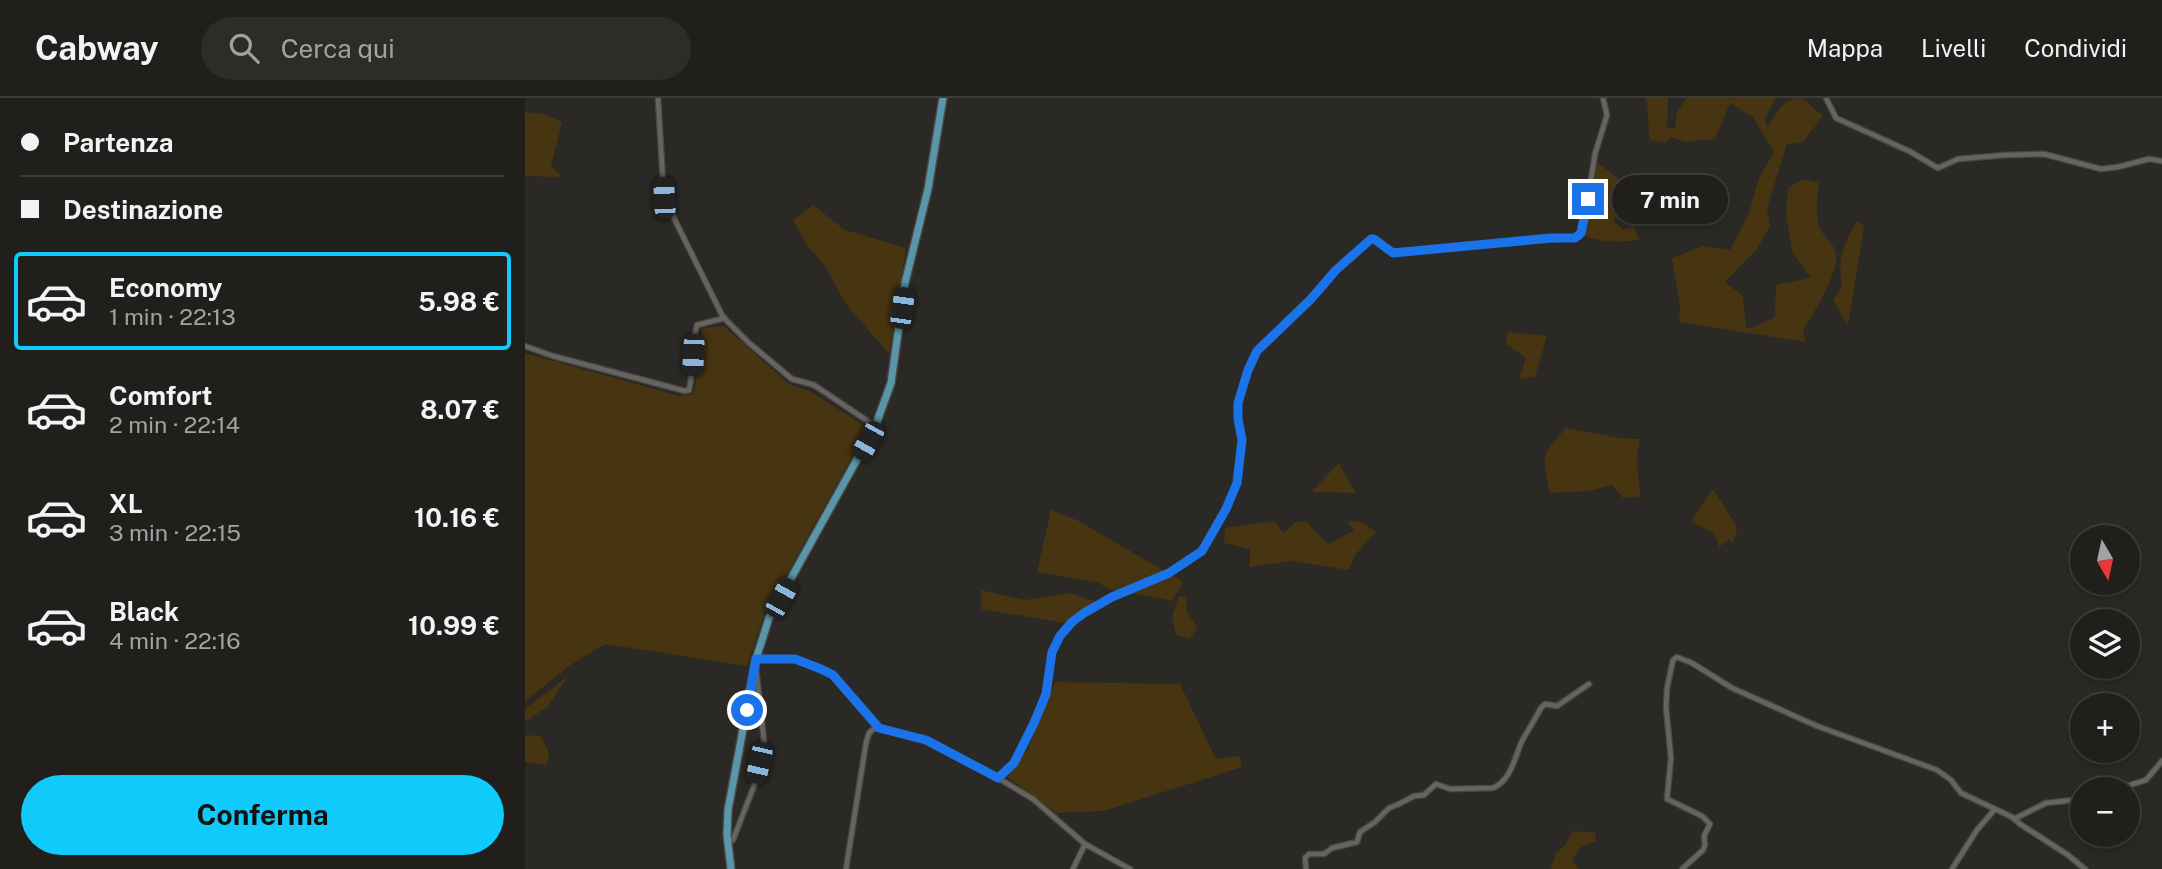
<!DOCTYPE html>
<html lang="it">
<meta charset="utf-8">
<style>
body{margin:0;font-family:"Public Sans",sans-serif;background:#2d2c29;color:#f1f3f6;height:100vh;display:flex;flex-direction:column;font-size:26px;white-space:nowrap}
*{box-sizing:border-box;margin:0}
p{font-size:23px;color:#a2a2a3}
.icon{flex:none;width:38px;height:38px;fill:none;stroke:currentColor;stroke-width:2;stroke-linecap:round;stroke-linejoin:round}
.map{position:relative;flex:1;overflow:hidden}
.drawer{display:flex;flex-direction:column;background:#201f1c;width:525px}
.drawer>*{flex:none}
.guide{display:grid;align-content:center;height:154px;padding:0 21px;background:#201f1c}
.needle{width:46px;rotate:171deg}
.tools{position:absolute;left:1545px;top:427px;display:grid;gap:14px}
.tools a{display:grid;place-items:center;width:70px;height:70px;border-radius:50%;background:#201f1c;box-shadow:0 4px 10px #0003,0 0 0 2px #3d3d3b;font-size:35px}
.end{position:absolute;width:32px;height:32px;margin:-16px;border:9px solid #1a73e8;background:#fff;box-shadow:0 0 0 4px #fff}
.from{border-radius:50%}
.bubble{position:absolute;height:49px;border-radius:24px;background:#201f1c;box-shadow:0 4px 10px #0003,0 0 0 2px #3d3d3b;font-size:23px;font-weight:700;line-height:49px;text-align:center}
.car{position:absolute;width:21px;height:42px;margin:-21px -10px;border-radius:9px;box-shadow:0 0 5px 2px #0007;background:linear-gradient(#222 24%,#8ab4d8 0 40%,#222 0 76%,#8ab4d8 0 86%,#222 0)}
.guide b{display:flex;align-items:center;gap:24px;height:66px;font-size:26px}
.guide b+b{border-top:2px solid #3d3d3b}
.guide i{width:18px;height:18px;background:#f1f3f6}
ul{padding:0;list-style:none}
li{display:flex;align-items:center;gap:21px;height:98px;margin:0 14px 10px;padding:0 7px;border:4px solid transparent;border-radius:7px}
li div{flex:1}
li b{display:block;font-size:26px}
li em{font-style:normal;font-weight:700}
li.current{border-color:#0fcafa}
li>.icon{width:63px;height:63px;stroke-width:1.5}
.primary-button{display:flex;gap:14px;margin-top:auto;padding:14px 21px}
.primary-button a{flex:1;height:80px;border-radius:42px;background:#0fcafa;color:#111;font-size:28px;font-weight:700;line-height:80px;text-align:center}
header{display:flex;align-items:center;gap:42px;box-sizing:border-box;height:98px;padding:0 35px;background:#201f1c;border-bottom:2px solid #3d3d3b}
header strong{font-size:33px}
nav{display:flex;gap:38px;margin-inline-start:auto;font-size:24px}
.search{width:490px;height:63px;background:#2d2c29;display:flex;align-items:center;gap:18px;box-sizing:border-box;padding:0 24px;border-radius:38px;color:#a2a2a3;font-size:26px}
main{display:flex;flex:1;min-height:0}
.map>svg:first-child{display:block}
</style>
<header>
<strong>Cabway</strong>
<div class="search"><svg class="icon" aria-label="search" viewBox="0 0 24 24"><circle cx="10" cy="10" r="6"/><path d="M15 15l6 6"/></svg>Cerca qui</div>
<nav><a>Mappa</a><a>Livelli</a><a>Condividi</a></nav>
</header>
<main>
<section class="drawer">
<div class="guide">
<b><i class="from"></i>Partenza</b>
<b><i></i>Destinazione</b>
</div>
<ul>
<li class="current"><svg class="icon" aria-label="car" viewBox="0 0 24 24"><path d="M5 17H2v-5l4-1 3-4h7l3 4 3 1v5h-3M9 17h6M6 11h13"/><circle cx="7" cy="17" r="2"/><circle cx="17" cy="17" r="2"/></svg><div><b>Economy</b><p>1 min · 22:13</p></div><em>5.98 €</em></li>
<li><svg class="icon" aria-label="car" viewBox="0 0 24 24"><path d="M5 17H2v-5l4-1 3-4h7l3 4 3 1v5h-3M9 17h6M6 11h13"/><circle cx="7" cy="17" r="2"/><circle cx="17" cy="17" r="2"/></svg><div><b>Comfort</b><p>2 min · 22:14</p></div><em>8.07 €</em></li>
<li><svg class="icon" aria-label="car" viewBox="0 0 24 24"><path d="M5 17H2v-5l4-1 3-4h7l3 4 3 1v5h-3M9 17h6M6 11h13"/><circle cx="7" cy="17" r="2"/><circle cx="17" cy="17" r="2"/></svg><div><b>XL</b><p>3 min · 22:15</p></div><em>10.16 €</em></li>
<li><svg class="icon" aria-label="car" viewBox="0 0 24 24"><path d="M5 17H2v-5l4-1 3-4h7l3 4 3 1v5h-3M9 17h6M6 11h13"/><circle cx="7" cy="17" r="2"/><circle cx="17" cy="17" r="2"/></svg><div><b>Black</b><p>4 min · 22:16</p></div><em>10.99 €</em></li>
</ul>
<div class="primary-button"><a>Conferma</a></div>
</section>
<div class="map">
<svg width="1637" height="771" viewBox="0 0 1637 771">
<rect width="100%" height="100%" fill="#2b2925"/>
<path fill="#473411" d="M1120,0H1143L1142,30H1150L1152,14L1161,0H1251L1240,20L1242,30C1248,20 1258,0 1274,0C1282,2 1291,13 1298,18L1278,44L1262,46L1242,110L1245,128L1232,151L1200,184L1218,198L1221,230L1229,229L1250,219L1251,187L1286,180L1268,156L1261,116L1263,90L1278,81L1294,85C1292,103 1289,118 1297,134C1301,140 1307,145 1310,152C1317,170 1289,216 1278,231L1280,244L1154,224L1155,207L1147,160L1178,148L1205,152L1224,115L1234,80L1249,54L1228,19L1205,5L1190,41L1160,44L1146,39L1140,45L1125,42C1123,31 1124,8 1120,0Z
M0,14L19,16L37,24L26,68L37,79L0,78Z
M1072,64L1099,85L1098,102L1089,123L1098,132L1109,128L1114,142C1096,144 1074,145 1058,137L1067,103Z
M288,107L320,132L381,150L364,256L320,205L301,170L282,147L268,122Z
M1332,123L1339,128L1323,228L1308,202L1317,189C1312,160 1318,148 1332,123Z
M199,228L264,286L287,294L343,330L239,517L222,568L80,546L47,566L0,603V255L154,298L167,296L170,291L177,230Z
M983,234L1022,238L1010,279L994,281L1001,260L981,246Z
M1041,330L1094,340L1115,341C1113,350 1111,360 1112,370C1113,380 1116,388 1115,399L1098,400L1087,387L1064,393L1025,395C1018,356 1013,361 1041,330Z
M814,365L831,395L786,394Z
M1188,391L1210,425L1212,433L1208,444L1204,441L1194,449L1190,436L1167,424L1170,416Z
M526,412L554,423L658,484L647,503L584,491L574,485L512,474Z
M750,423L758,435L771,424H782L791,435L804,446L829,432L822,423L836,424L851,434L830,457L824,472L767,463L725,469V451L699,445L700,430Z
M456,492L500,502L544,495L570,503L540,525L456,511Z
M654,498L662,499L661,512L672,529L665,541L651,537L647,519Z
M43,578L23,608L0,624V611Z
M530,584L655,586L691,661L714,658L717,669L579,713L532,715L482,679L503,651Z
M0,637L16,638L24,655L22,667L0,664Z
M1048,733L1071,735L1070,744C1058,745 1052,752 1047,763L1054,771H1026L1031,755L1040,747Z"/>
<g fill="none" stroke-linecap="round" stroke-linejoin="round">
<defs>
<path id="minor" d="M133,0L139,100L198,219L224,245L267,281L289,287L350,328
M1301,0L1311,20L1384,53L1413,70L1433,61L1481,57L1519,56L1576,71L1593,69L1624,61L1637,63
M0,248L28,258L160,293L164,292C169,271 166,248 172,227L200,220
M232,561H270L308,577L354,630L401,642L473,680L508,701L560,746L605,771
M473,680L489,665L509,625L521,596L527,554L535,538L546,524L559,515L587,499L644,475L677,453L701,411L712,385L717,342L713,321V305L723,272L732,253L786,201L811,172L846,141H849L868,154L1054,139L1063,101L1070,56L1082,17L1078,0
M1593,691L1621,682L1637,663
M1489,721L1521,705L1558,701
M208,742L229,688L239,643L231,570
M321,771L341,645L344,635L352,628
M548,771L560,746
M781,771L780,760L784,756H799L807,750L832,744L835,734L850,724L864,710L874,706L889,698L899,697L911,686L925,691L968,690C987,682 990,657 998,641C1004,631 1010,621 1016,610L1020,606L1032,608L1064,586
M1157,771L1178,752L1180,747L1179,738L1185,726L1177,718L1142,701L1146,660L1141,609L1142,590L1148,562L1152,559L1167,565L1207,590L1292,628L1412,672L1426,682L1436,695L1487,719L1495,726L1543,757L1560,771
M1427,771L1452,732L1470,711"/>
<path id="major" d="M206,771L202,737L203,712L231,561L244,520L350,329L366,285L380,185L403,91L418,0"/>
</defs>
<use href="#minor" stroke="#474642" stroke-width="7"/>
<use href="#major" stroke="#474642" stroke-width="10"/>
<use href="#minor" stroke="#666460" stroke-width="4.5"/>
<use href="#major" stroke="#5996a9" stroke-width="7"/>
</g>
<g fill="none" stroke-linecap="round" stroke-linejoin="round">
<path stroke="#1a73e8" stroke-width="9" d="M222,612L231,561H270L296,571L308,577L354,630L401,642L473,680L489,665L509,625L521,596L527,554L535,538L547,524L559,515L587,499L644,475L677,453L701,411L712,385L717,342L713,321V305L723,272L732,253L786,201L811,172L846,141H849L868,155L1026,140H1050L1056,135L1063,101"/>
</g>
</svg>
<div class="tools">
<a><svg class="needle" viewBox="-14 -14 28 28"><path d="M0-13l5 13h-10z" fill="#e53935"/><path d="M0 13l5-13h-10z" fill="#a2a2a3"/></svg></a>
<a><svg class="icon" aria-label="layers" viewBox="0 0 24 24"><path d="M12 4l9 5-9 5-9-5zM3 14l9 5 9-5"/></svg></a>
<a>+</a>
<a>−</a>
</div>
<i class="end from" style="left:222px;top:612px"></i>
<i class="end" style="left:1063px;top:101px"></i>
<div class="bubble" style="left:1087px;top:77px;width:116px">7 min</div>
<i class="car" style="left:139px;top:100px;rotate:357deg"></i>
<i class="car" style="left:377px;top:210px;rotate:8deg"></i>
<i class="car" style="left:168px;top:257px;rotate:183deg"></i>
<i class="car" style="left:343px;top:343px;rotate:209deg"></i>
<i class="car" style="left:256px;top:500px;rotate:29deg"></i>
<i class="car" style="left:234px;top:665px;rotate:193deg"></i>
</div>
</main>
